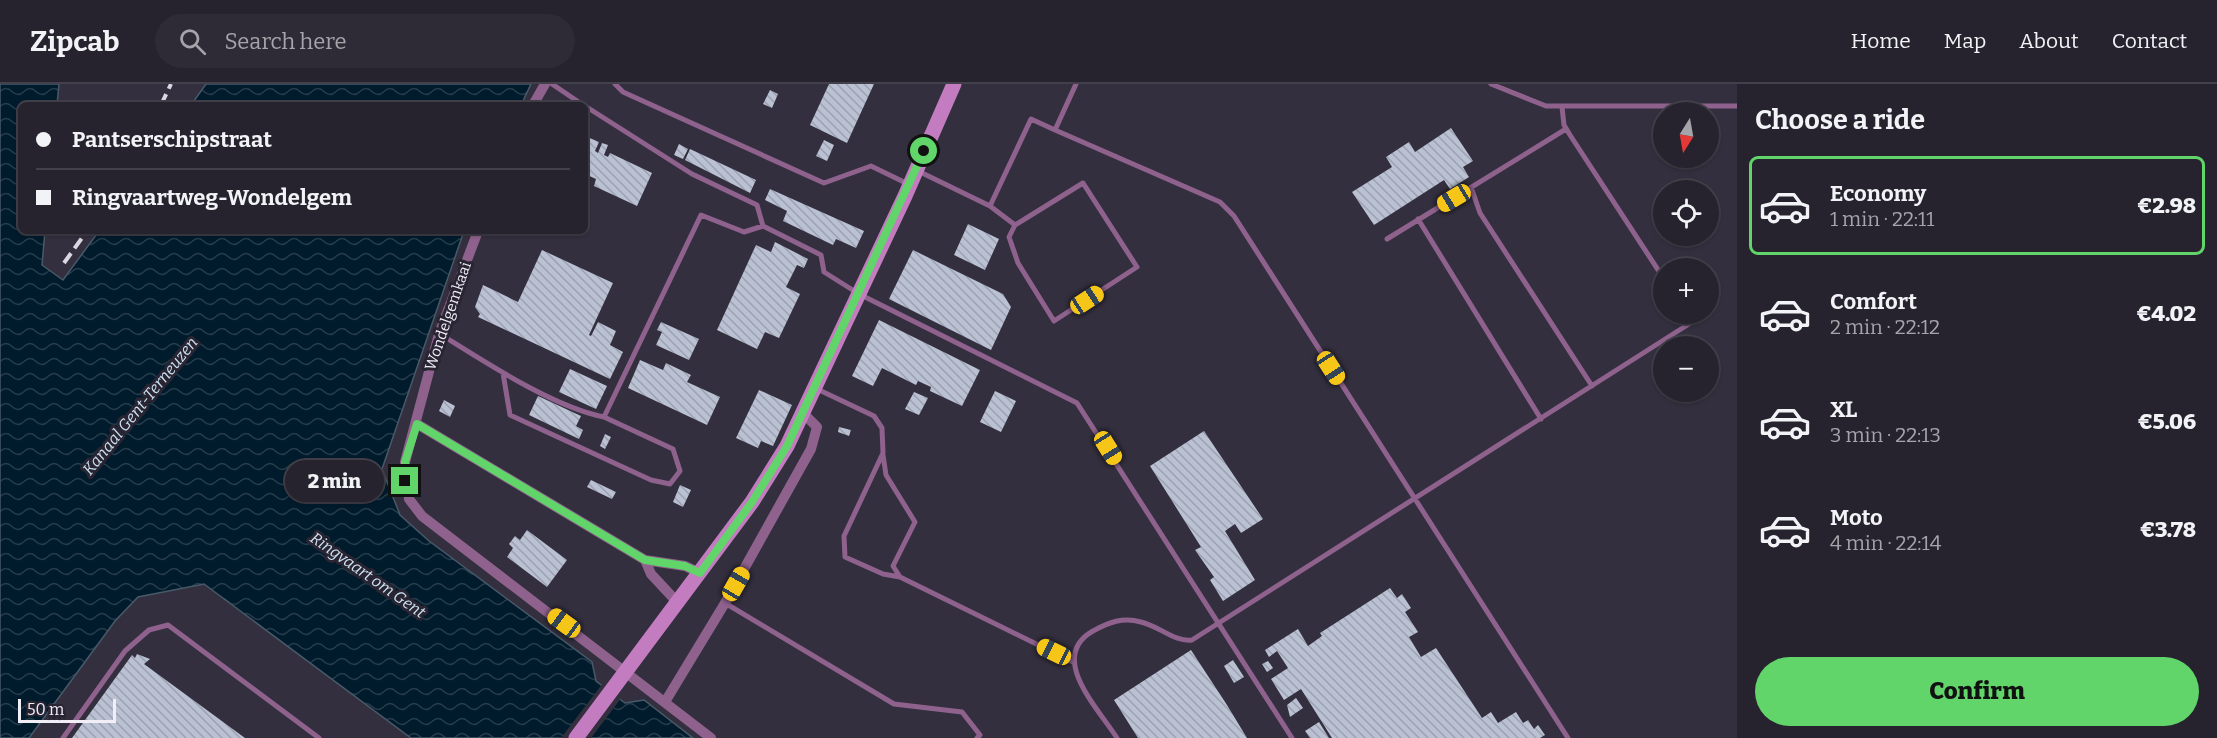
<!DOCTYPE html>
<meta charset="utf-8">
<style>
body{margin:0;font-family:Bitter,serif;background:#2e2b36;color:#f1f3f6;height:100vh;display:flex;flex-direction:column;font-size:22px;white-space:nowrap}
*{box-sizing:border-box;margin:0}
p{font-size:20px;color:#a4a4aa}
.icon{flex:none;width:33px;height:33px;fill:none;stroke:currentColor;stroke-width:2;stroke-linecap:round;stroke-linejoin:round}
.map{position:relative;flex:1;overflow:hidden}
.side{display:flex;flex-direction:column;background:#26232e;width:480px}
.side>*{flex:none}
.banner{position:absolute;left:18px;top:18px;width:570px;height:132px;border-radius:9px;box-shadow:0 2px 4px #0004,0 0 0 2px #42404a;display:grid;align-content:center;height:132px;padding:0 18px;background:#26232e}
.needle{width:39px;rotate:191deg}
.controls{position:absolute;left:1653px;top:18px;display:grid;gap:12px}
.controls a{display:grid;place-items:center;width:66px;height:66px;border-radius:50%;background:#26232e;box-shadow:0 2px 4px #0004,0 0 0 2px #42404a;font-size:30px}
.scale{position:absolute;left:18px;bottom:15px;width:98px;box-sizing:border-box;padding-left:6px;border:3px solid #f1eef8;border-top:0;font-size:16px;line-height:21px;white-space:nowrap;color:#f1eef8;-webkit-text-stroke:4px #292533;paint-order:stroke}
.end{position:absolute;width:27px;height:27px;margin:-14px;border:8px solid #61d46a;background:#111;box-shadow:0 0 0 3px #111}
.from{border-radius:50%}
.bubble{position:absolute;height:42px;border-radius:21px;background:#26232e;box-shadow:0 2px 4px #0004,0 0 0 2px #42404a;font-size:20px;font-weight:800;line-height:42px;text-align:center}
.car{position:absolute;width:18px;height:36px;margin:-18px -9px;border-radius:8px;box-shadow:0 0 4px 2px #0007;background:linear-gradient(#f5c518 24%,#345 0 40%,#f5c518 0 76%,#345 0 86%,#f5c518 0)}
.banner b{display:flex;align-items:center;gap:21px;height:57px;font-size:22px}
.banner b+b{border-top:2px solid #42404a}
.banner i{width:15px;height:15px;background:#f1f3f6}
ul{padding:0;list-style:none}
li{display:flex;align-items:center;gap:18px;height:99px;margin:0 12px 9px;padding:0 6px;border:3px solid transparent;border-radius:9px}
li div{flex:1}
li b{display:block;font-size:22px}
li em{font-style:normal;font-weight:800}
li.current{border-color:#61d46a}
li>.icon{width:54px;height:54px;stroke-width:1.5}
h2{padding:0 18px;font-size:27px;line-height:72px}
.button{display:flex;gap:12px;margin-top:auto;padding:12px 18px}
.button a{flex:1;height:69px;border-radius:36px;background:#61d46a;color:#111;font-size:24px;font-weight:800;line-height:69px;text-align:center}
header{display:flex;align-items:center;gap:36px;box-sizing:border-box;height:84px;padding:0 30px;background:#26232e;border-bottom:2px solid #42404a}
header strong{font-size:28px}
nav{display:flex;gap:33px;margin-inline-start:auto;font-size:21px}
.search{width:420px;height:54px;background:#2e2b36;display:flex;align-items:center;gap:15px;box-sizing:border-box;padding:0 21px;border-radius:33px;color:#a4a4aa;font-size:22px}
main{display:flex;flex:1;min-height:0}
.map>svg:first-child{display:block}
</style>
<header>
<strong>Zipcab</strong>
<div class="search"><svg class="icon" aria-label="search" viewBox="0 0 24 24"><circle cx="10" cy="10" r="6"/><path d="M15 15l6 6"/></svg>Search here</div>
<nav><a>Home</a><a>Map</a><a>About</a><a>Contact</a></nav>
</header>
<main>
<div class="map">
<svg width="1737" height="654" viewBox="0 0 1737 654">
<defs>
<pattern id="water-waves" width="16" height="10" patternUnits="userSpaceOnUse" patternTransform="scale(1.5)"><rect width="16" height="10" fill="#001b2c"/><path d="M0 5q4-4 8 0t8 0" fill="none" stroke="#263c4b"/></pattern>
<pattern id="building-back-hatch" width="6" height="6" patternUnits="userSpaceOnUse" patternTransform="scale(1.5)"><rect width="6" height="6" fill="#b9c1d3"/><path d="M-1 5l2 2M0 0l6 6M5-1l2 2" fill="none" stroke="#9da2b1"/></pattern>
</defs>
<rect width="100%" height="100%" fill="#332f3e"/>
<path fill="url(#water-waves)" stroke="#485a69" stroke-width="1.5" d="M0,0H59L57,21H21V147H45L42,181L63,196L99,147H464L382,385L400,431L429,457L592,578L596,597L625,619L644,616L693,654H411L204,500L138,513L115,537L29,654H0Z
M206,0H531L521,21H191Z"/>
<path fill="#332f3e" d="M603,599L622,613L591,654H561Z"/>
<path fill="url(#building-back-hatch)" d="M829,0H874L847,59L810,41Z
M770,6L778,10L772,24L763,20Z
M1451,44L1473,77L1463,83L1469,93L1450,105L1444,96L1374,141L1352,108L1392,83L1386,73L1409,58L1415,68Z
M585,52L599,58L595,67L598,69L602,59L608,61L604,71L608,73L610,69L652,89L637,122L594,102L596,95L585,90L587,82L585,81Z
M824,56L834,61L827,77L816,72Z
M679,60L688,65L683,75L674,71Z
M690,65L756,96L750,109L685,76Z
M770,105L864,147L856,164L836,155L833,161L783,137L787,127L765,116Z
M968,140L999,155L985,186L954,171Z
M775,158L808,175L804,184L797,181L786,203L800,210L779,254L765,248L757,265L717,246L756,161L771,168Z
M542,166L613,199L589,251L591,252L598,238L616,247L610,261L623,268L610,295L478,233L480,230L475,223L483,201L518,218Z
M913,166L1003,210L1011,223L991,266L889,215Z
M879,236L980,286L962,322L930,307L931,303L918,297L916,301L882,284L873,302L852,292Z
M661,238L699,255L689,276L656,261L662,248L657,246Z
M640,276L663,286L666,279L691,291L687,298L720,313L707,341L628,304Z
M570,285L607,302L596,325L559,308Z
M759,306L792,321L773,362L761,357L758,364L736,354Z
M995,307L1016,317L1001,348L980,338Z
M914,308L928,314L919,331L905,325Z
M538,312L581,332L576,342L583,346L579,355L529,331Z
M444,316L455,322L450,333L439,327Z
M839,343L851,346L849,352L838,348Z
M1204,347L1263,435L1241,449L1235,440L1225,447L1255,496L1223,517L1210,496L1214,493L1195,466L1201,463L1150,382Z
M605,350L611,353L605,365L600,362Z
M591,396L616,408L612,415L587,403Z
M680,401L691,406L683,423L673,418Z
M527,446L567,476L547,503L507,473L513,464L509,460L515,452L520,456Z
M1390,504L1397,514L1402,510L1411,524L1405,528L1418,548L1409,553L1421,573L1436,564L1482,634L1491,628L1498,639L1516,628L1523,639L1528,636L1534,645L1538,641L1545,651L1540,654H1332L1301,605L1284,616L1271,595L1288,584L1277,567L1269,573L1265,566L1298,545L1308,562L1322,552L1320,549Z
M1191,566L1227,621L1247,654H1138L1114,616Z
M137,570L150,575L144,580L245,654H72L132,571L135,574Z
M1233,576L1244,593L1234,599L1224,582Z
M1268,577L1273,584L1267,588L1262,580Z
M1296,614L1303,624L1290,633L1287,621Z
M1319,638L1329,654H1310L1305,647Z"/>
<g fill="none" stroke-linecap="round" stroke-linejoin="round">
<path stroke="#8f628d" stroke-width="5" d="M552,0L583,21
M615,0L623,8L824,99L871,82L908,100
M1076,0L1055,46L1220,118L1234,132L1568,654
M1491,0L1546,22H1737
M585,22L692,90L757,121L763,142
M1562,23L1564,41L1570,51L1664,195
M918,87L990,122
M1471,103L1480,129L1592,302
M1418,135L1541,335
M1015,141L1083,99L1137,183L1054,237L1018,179L1009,153L1015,141L990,122L1031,35L1055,46
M1387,155L1566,45
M440,250C485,278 553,323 604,333L701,131L744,148L763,142L821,171L824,188L859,210L1077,319L1292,654
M503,289L510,331L651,396L670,400L680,387L673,365L604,333
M817,305L874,332L882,344L883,369L844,452L845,473L883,490L900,493L1073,578
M883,371L886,391L915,438L893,482L900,493
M725,519L894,620L962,628L980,651L977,654
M63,654L125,567L149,546L168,541L319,654
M1117,654C1098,624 1047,573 1093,547C1109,538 1123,533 1141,538C1159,542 1174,558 1192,556L1692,238L1686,230"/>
<path stroke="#8f628d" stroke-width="10" d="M533,21L545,0
M478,147L439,250L405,378L409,415L422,432L711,654
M417,340L645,476L685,482L700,489
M645,476L651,490L678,519
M665,618L725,519L811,365L817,343L804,330"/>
<path stroke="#c47cc0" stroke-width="15" d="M576,654L752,418L787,362L905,112L954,0"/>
<path stroke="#dbd7e2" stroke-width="4" stroke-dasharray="12 6" stroke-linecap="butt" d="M161,21L171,0
M64,179L87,147"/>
</g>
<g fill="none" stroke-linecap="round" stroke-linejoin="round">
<path stroke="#61d46a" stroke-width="8" d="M405,397V378L417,340L645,476L685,482L700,489L752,418L787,362L924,67"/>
</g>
<g text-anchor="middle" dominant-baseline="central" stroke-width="6" stroke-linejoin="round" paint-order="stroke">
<g font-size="15" fill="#f1eef8" stroke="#292533">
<text transform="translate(448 232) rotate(-71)">Wondelgemkaai</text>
</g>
<g font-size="16" font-style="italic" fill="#cde3f2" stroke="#292533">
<text transform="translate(140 322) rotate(-51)">Kanaal Gent-Terneuzen</text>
<text transform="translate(368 491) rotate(35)">Ringvaart om Gent</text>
</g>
</g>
</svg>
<div class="controls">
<a><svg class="needle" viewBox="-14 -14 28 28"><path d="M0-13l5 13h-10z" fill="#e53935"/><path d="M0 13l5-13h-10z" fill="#a4a4aa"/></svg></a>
<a><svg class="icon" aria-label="locate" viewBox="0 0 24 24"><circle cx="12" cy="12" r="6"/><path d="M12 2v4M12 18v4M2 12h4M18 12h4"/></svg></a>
<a>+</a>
<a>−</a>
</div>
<div class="scale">50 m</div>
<i class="end from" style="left:924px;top:67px"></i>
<i class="end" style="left:405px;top:397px"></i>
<div class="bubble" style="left:285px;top:376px;width:99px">2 min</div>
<i class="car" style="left:1454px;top:114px;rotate:239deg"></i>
<i class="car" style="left:1087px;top:216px;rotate:57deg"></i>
<i class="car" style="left:1331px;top:284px;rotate:147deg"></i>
<i class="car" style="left:1108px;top:364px;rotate:148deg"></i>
<i class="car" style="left:736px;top:500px;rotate:30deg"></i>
<i class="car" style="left:564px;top:539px;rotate:306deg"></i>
<i class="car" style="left:1054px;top:568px;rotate:296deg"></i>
<div class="banner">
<b><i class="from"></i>Pantserschipstraat</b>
<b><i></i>Ringvaartweg-Wondelgem</b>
</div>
</div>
<section class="side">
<h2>Choose a ride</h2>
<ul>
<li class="current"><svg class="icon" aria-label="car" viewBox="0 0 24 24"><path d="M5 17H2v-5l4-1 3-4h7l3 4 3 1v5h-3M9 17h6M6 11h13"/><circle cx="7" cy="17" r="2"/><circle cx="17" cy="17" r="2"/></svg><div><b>Economy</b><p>1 min · 22:11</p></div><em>€2.98</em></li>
<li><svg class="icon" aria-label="car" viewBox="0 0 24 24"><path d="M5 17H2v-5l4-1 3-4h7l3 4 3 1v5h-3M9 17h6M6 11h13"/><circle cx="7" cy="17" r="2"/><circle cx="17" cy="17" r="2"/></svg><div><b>Comfort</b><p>2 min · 22:12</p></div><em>€4.02</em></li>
<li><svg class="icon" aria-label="car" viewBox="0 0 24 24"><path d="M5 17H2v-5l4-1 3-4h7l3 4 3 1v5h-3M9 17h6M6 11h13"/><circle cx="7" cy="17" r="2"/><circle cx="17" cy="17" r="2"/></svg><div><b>XL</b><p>3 min · 22:13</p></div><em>€5.06</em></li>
<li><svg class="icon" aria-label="car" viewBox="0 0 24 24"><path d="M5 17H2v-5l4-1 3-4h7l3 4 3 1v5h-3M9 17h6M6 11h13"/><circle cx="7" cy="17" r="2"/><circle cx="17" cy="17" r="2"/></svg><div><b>Moto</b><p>4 min · 22:14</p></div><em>€3.78</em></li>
</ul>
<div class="button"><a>Confirm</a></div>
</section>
</main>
